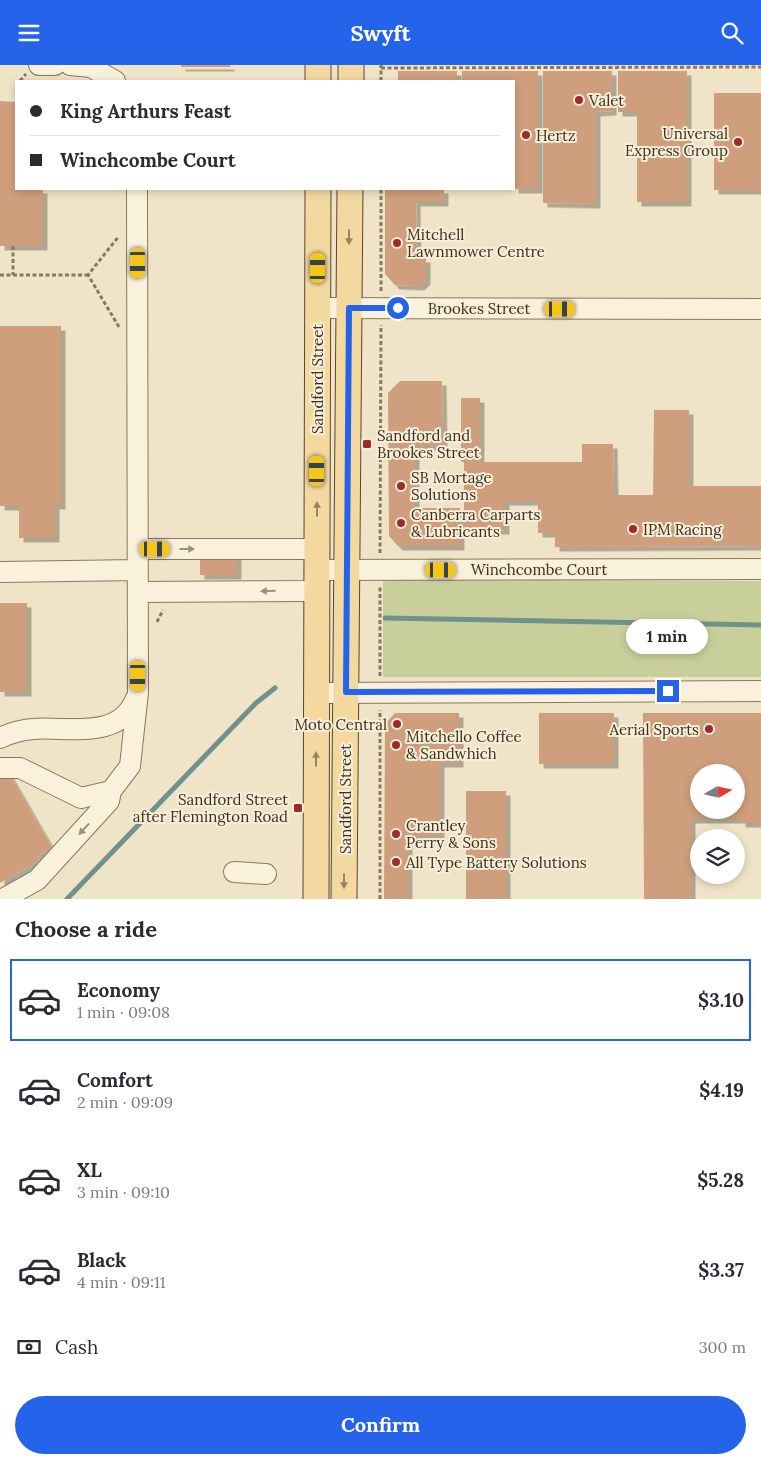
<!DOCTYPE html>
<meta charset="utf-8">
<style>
body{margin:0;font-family:Lora,serif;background:#f2f2f3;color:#2b2b33;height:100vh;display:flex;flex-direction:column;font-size:19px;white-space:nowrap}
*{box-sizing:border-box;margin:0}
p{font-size:16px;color:#7c7c81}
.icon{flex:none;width:28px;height:28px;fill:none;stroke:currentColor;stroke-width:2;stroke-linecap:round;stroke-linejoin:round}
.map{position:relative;height:834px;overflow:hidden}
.panel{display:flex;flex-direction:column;background:#fff;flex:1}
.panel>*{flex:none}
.banner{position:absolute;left:15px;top:15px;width:500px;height:110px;border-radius:0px;box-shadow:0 2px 8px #0003;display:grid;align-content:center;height:110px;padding:0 15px;background:#fff}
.needle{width:32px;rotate:81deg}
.controls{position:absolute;left:690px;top:699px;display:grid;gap:10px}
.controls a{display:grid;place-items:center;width:55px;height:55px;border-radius:50%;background:#fff;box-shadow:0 2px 8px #0003;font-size:25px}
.end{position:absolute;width:22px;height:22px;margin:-11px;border:6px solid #2563eb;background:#fff;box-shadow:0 0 0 2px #fff}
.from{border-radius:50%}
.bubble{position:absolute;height:35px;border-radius:18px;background:#fff;box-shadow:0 2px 8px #0003;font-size:16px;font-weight:700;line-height:35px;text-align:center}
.car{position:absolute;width:15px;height:30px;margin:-15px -8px;border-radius:6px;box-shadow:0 0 4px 1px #0007;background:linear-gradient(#f5c518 24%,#345 0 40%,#f5c518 0 76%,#345 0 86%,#f5c518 0)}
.banner b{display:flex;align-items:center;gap:18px;height:48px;font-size:19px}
.banner b+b{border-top:1px solid #e1e1e2}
.banner i{width:12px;height:12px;background:#2b2b33}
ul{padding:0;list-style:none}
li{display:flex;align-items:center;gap:15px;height:82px;margin:0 10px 8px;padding:0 5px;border:2px solid transparent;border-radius:0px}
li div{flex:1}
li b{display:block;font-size:19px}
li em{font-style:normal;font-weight:700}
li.on{border-color:#2563eb}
li>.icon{width:45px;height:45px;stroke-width:1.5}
h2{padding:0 15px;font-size:22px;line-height:60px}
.pay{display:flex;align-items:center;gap:12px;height:55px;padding:0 15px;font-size:19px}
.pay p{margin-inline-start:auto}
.button{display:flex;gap:10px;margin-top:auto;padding:10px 15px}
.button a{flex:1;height:58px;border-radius:30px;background:#2563eb;color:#fff;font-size:20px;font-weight:700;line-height:58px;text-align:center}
header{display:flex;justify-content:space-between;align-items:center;height:65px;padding:0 15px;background:#2563eb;color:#fff;font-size:22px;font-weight:700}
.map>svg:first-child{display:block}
</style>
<header><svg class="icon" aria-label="menu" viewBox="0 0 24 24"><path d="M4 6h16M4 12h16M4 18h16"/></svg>Swyft<svg class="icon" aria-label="search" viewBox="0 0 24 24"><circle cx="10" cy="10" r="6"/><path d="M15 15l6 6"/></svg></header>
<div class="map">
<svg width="761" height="834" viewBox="0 0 761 834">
<defs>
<filter id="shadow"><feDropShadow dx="4.5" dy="4.5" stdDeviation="0" flood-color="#0004"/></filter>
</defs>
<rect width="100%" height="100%" fill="#f0e4c8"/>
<path fill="#c9cf9b" d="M383,514L761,516V612H383Z"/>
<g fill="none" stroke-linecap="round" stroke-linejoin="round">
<path stroke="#6f938a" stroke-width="5" d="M385,553L761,560
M67,834L256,638L275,623"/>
</g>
<path fill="#cf9f7d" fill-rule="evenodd" filter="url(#shadow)" d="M181,0H230V2H181Z
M398,6H457V16H398Z
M462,6H538V124H514V16H462Z
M543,6H612V46L596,47V139L543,138Z
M618,6H687V137H637V47H618Z
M714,28H761V125H714Z
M0,36L16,37V124H43V181H0Z
M385,124H444V137H416L417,193H426V215L420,221L395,220L385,209Z
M0,261H61V440H55V473H19V441H0Z
M400,316H442L443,381H415V443H460V481H398L389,471L388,328Z
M461,333H480V397H582V379H613L614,430H653L654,345H689V421H761V481L555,482V468H538V436H505V465L464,466V397H461Z
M200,490H237V510H200Z
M0,538H27V627H0Z
M395,648H459V698H440V771H408V834H384L385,659Z
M539,648H614V699H539Z
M643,648H761V758H741V754H691V834H644ZM699,708H736V745H699Z
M9,708L52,783L37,791L40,795L0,818V713Z
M466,726H506V834H466Z"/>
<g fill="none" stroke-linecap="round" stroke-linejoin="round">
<defs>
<path id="minor" d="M39,0H55
M70,0L91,2L115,16
M318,243L761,244
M138,484H317
M317,505L761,504
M0,507L138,505
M138,527L317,526
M316,628L761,626
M0,673C10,668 22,665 33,664C68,661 120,676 136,633
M0,703H20L81,733L111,726L130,701L138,627L137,124
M234,807L266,809
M3,834L37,815L109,736L111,726"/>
<path id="major" d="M318,16V0
M351,16V0
M316,834L318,124
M344,834L350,124"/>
</defs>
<use href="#minor" stroke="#8d765c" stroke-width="22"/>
<use href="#major" stroke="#5b4430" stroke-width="27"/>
<path stroke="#8d765c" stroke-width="3" stroke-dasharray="4 2.5" stroke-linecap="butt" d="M381,3L761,2
M20,16L26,9
M381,16V0
M13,181V210
M0,210H88
M381,226V124
M119,262L88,210L119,171
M380,488L381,260
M157,557L163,545
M380,611V522
M380,834V645"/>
<use href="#minor" stroke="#faf1dc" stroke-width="20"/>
<use href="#major" stroke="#f3d9a0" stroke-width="25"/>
</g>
<defs><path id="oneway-solid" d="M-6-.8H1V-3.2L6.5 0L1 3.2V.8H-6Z" transform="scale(1.25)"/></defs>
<g fill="#988460">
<use href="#oneway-solid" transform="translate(349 172) rotate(90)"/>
<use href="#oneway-solid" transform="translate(317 444) rotate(-90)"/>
<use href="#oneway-solid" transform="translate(316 694) rotate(-90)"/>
<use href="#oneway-solid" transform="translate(344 816) rotate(90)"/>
</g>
<g fill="#9c907e">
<use href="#oneway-solid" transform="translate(187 484)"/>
<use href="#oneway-solid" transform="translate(268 526) rotate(179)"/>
<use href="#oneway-solid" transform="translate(84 764) rotate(133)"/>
</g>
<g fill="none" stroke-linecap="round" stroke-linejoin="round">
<path stroke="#2563eb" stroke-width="6" d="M398,243H349L346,627L668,626"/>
</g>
<g fill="#9e2a2b" stroke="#f7eed8" stroke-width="2">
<circle cx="579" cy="35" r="5"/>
<circle cx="526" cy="70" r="5"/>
<circle cx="738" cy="77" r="5"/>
<circle cx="397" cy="178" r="5"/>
<rect x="362" y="374" width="10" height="10" rx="2.5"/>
<circle cx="401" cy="421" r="5"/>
<circle cx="401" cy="458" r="5"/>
<circle cx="633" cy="464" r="5"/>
<circle cx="397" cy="659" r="5"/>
<circle cx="709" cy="664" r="5"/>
<circle cx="396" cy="680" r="5"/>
<rect x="293" y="738" width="10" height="10" rx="2.5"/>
<circle cx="396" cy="769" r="5"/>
<circle cx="396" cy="797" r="5"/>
</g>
<g text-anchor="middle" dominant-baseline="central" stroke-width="4" stroke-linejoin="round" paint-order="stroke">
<g font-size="15" fill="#3d2e20" stroke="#f7eed8" text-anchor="start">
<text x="589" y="35">Valet</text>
<text x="728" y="68" text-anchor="end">Universal<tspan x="728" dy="17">Express Group</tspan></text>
<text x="536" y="70">Hertz</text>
<text x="407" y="169">Mitchell<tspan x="407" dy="17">Lawnmower Centre</tspan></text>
<text x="377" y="370">Sandford and<tspan x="377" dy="17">Brookes Street</tspan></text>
<text x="411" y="412">SB Mortage<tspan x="411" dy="17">Solutions</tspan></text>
<text x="411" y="449">Canberra Carparts<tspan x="411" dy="17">&amp; Lubricants</tspan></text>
<text x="643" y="464">IPM Racing</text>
<text x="387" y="659" text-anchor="end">Moto Central</text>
<text x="699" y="664" text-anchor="end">Aerial Sports</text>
<text x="406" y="671">Mitchello Coffee<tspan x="406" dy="17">&amp; Sandwhich</tspan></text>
<text x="288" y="734" text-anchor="end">Sandford Street<tspan x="288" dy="17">after Flemington Road</tspan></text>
<text x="406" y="760">Crantley<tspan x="406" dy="17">Perry &amp; Sons</tspan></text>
<text x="406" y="797">All Type Battery Solutions</text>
</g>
<g font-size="15" fill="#3d2e20" stroke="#f7eed8">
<text x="479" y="243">Brookes Street</text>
<text transform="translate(317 314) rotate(-90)">Sandford Street</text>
<text x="539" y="504">Winchcombe Court</text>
<text transform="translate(345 734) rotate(-90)">Sandford Street</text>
</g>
</g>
</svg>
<div class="controls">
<a><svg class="needle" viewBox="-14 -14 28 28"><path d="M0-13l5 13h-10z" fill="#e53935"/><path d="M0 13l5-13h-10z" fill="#7c7c81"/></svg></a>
<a><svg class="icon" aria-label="layers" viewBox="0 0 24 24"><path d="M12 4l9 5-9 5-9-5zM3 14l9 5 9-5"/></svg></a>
</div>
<i class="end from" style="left:398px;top:243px"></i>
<i class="end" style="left:668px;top:626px"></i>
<div class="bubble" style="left:626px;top:554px;width:82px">1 min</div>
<i class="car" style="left:138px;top:198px;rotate:180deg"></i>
<i class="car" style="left:318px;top:203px;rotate:0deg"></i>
<i class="car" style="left:560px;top:244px;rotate:90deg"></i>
<i class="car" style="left:317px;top:406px;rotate:0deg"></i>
<i class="car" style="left:155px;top:484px;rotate:90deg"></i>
<i class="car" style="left:441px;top:505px;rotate:90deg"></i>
<i class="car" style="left:138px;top:611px;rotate:180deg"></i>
<div class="banner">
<b><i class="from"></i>King Arthurs Feast</b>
<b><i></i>Winchcombe Court</b>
</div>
</div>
<section class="panel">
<h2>Choose a ride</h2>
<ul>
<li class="on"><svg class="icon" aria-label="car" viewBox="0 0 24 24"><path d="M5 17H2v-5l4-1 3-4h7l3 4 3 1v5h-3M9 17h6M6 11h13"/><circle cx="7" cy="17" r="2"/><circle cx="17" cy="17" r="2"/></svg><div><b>Economy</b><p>1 min · 09:08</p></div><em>$3.10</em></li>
<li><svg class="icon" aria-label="car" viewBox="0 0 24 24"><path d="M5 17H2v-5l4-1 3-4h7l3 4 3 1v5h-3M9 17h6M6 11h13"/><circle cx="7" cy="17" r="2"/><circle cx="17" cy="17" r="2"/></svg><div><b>Comfort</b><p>2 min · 09:09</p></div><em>$4.19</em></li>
<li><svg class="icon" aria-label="car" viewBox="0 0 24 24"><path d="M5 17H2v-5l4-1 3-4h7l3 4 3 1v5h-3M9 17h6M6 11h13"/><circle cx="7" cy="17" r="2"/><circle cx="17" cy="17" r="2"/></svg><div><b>XL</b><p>3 min · 09:10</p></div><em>$5.28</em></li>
<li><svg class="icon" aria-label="car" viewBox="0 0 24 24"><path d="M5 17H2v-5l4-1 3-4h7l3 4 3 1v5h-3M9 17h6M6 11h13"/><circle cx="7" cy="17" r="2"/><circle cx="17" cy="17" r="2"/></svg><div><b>Black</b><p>4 min · 09:11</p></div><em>$3.37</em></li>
</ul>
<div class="pay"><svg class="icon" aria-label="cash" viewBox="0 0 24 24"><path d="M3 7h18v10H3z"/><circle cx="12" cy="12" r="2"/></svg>Cash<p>300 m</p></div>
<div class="button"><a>Confirm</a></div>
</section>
